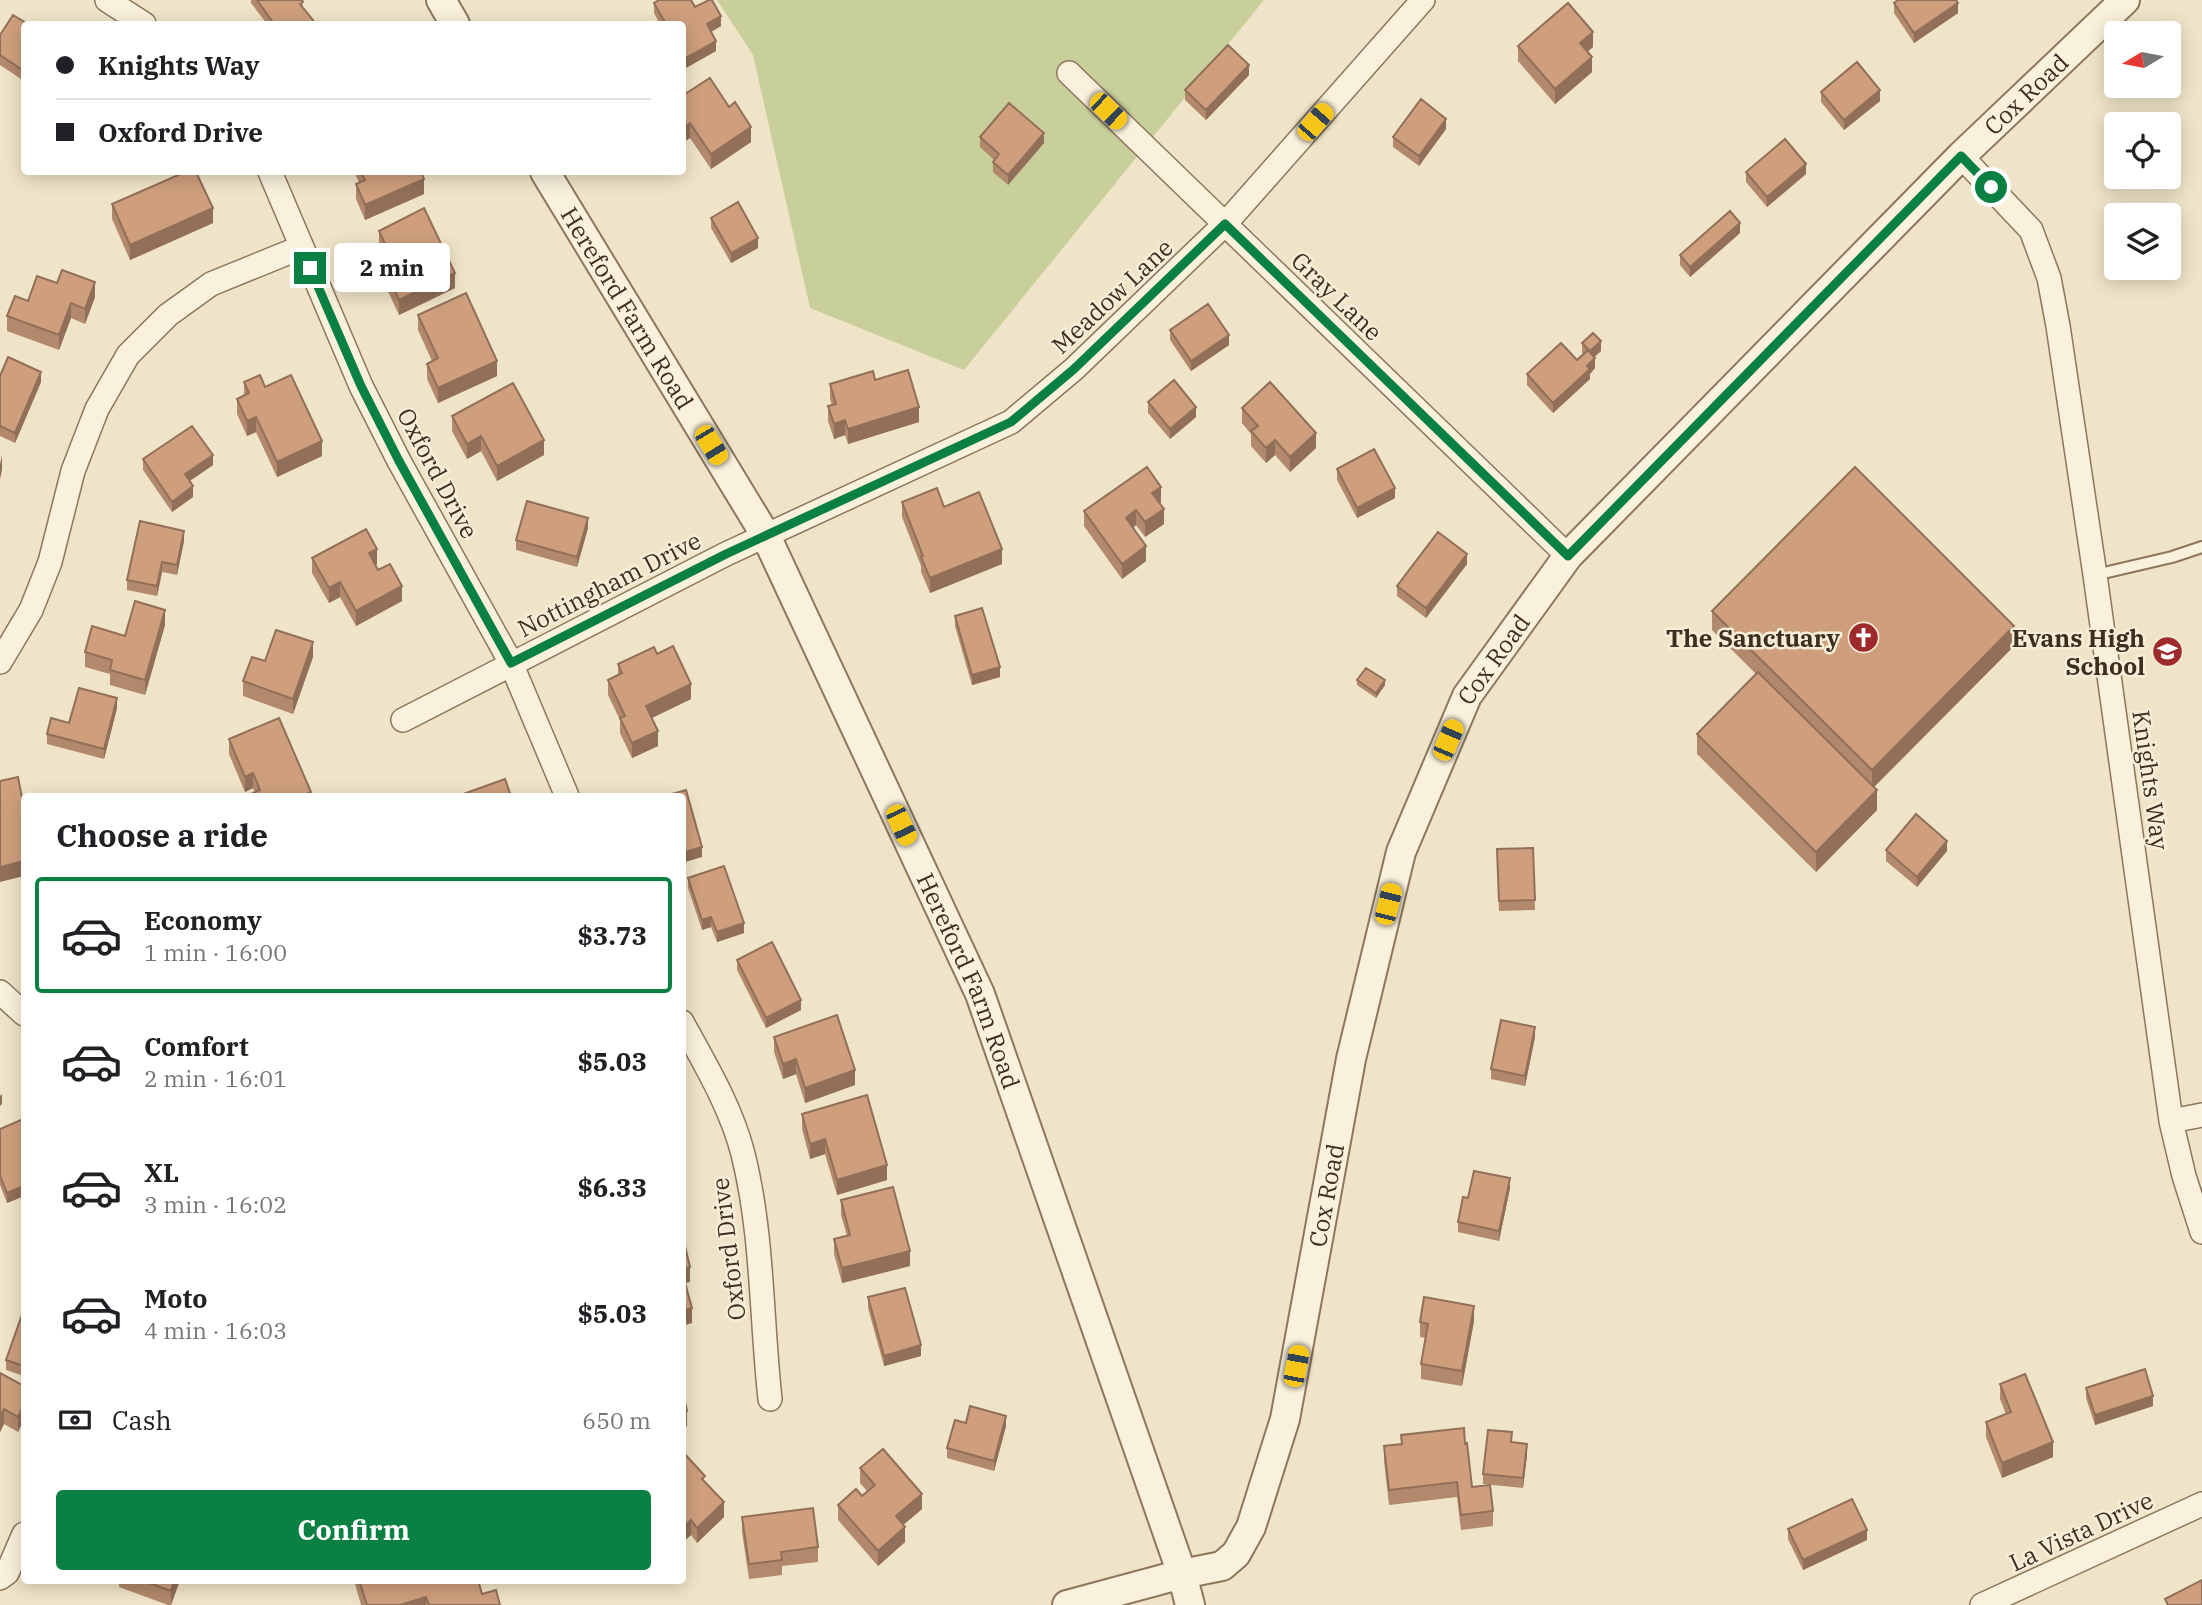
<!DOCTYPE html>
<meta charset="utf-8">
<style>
body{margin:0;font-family:"IBM Plex Serif",serif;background:#f2f2f2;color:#202124;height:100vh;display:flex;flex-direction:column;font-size:26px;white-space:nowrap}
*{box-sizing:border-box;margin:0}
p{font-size:23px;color:#757577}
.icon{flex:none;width:38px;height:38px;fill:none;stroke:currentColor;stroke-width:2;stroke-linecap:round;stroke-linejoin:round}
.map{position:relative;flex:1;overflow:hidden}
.details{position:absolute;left:21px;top:793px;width:665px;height:791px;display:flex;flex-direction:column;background:#fff;border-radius:7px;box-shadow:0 4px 18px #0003}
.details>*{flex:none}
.guide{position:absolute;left:21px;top:21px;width:665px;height:154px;border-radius:7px;box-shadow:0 4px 18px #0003;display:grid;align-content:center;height:154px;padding:0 35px;background:#fff}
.needle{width:46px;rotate:260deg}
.fabs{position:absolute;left:2104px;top:21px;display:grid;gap:14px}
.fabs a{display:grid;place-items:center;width:77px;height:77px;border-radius:7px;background:#fff;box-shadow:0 4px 18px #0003;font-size:35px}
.end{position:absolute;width:32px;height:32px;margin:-16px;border:9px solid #0b8043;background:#fff;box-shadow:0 0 0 4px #fff}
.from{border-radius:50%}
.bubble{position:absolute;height:49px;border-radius:7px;background:#fff;box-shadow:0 4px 18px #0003;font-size:23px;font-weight:800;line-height:49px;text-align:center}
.car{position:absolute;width:21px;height:42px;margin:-21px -10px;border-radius:9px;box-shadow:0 0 5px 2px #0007;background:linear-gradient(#f5c518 24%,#345 0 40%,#f5c518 0 76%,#345 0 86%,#f5c518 0)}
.guide b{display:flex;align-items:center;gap:24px;height:66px;font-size:26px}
.guide b+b{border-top:2px solid #e0e0e0}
.guide i{width:18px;height:18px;background:#202124}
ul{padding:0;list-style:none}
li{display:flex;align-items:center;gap:21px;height:116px;margin:0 14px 10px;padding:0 21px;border:4px solid transparent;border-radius:7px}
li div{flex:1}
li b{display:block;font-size:26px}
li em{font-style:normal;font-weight:800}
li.active{border-color:#0b8043}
li>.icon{width:63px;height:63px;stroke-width:1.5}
h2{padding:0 35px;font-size:32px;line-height:84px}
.pay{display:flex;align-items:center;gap:18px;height:77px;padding:0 35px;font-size:26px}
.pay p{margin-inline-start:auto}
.cta{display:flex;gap:14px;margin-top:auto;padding:14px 35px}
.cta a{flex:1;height:80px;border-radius:7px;background:#0b8043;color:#fff;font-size:28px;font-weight:800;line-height:80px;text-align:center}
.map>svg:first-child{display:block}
</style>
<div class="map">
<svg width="2202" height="1605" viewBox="0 0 2202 1605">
<rect width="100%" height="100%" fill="#f0e4c8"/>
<path fill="#c9cf9b" d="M717,0H1264L964,370L810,308L753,55Z"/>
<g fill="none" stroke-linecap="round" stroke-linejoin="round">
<defs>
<path id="service" d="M2095,575L2172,557L2202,547"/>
<path id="minor" d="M107,0L144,24
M1069,73L1568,556
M1961,156L2031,230L2049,278L2058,326L2095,575L2171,1121L2184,1176L2202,1232
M270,172L361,386L399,461L511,663L567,796
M0,662L31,610L50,562L73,471L97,409L128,355L168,315L211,284L302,247
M403,720L726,554L1011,422L1074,369L1225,224L1423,0
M0,992L24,1014
M682,1022C705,1064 731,1107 743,1154C763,1234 761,1317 770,1399
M2171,1121L2202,1115
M0,1578L7,1573L24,1534
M1982,1605L2202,1504"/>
<g id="tertiary">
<path d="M441,0L455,24"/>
<path id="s1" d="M545,172L766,536L980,994L1182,1574L1190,1605"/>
<path id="s2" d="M1067,1605L1182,1574L1222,1566L1236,1554L1251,1527L1285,1419L1351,1059L1401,852L1467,696L1568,556L1961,156L2125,0"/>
</g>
</defs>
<use href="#service" stroke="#8d765c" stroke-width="14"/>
<use href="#minor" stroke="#8d765c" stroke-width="26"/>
<use href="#tertiary" stroke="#8d765c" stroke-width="32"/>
<use href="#service" stroke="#faf1dc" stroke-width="10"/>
<use href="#minor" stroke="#faf1dc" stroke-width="23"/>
<use href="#tertiary" stroke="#faf1dc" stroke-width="28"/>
</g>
<path fill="#b2896c" d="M251,0H302L303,8L316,24H267L251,3Z
M654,3L695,7L721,26L711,32L716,51L684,69L682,65V24H660L654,13Z
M1894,3L1958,13L1914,43L1894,13Z
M24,24V81L0,65V35Z
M1518,46L1593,47L1587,52L1592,72L1555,104L1518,61Z
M1249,75L1206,120L1185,100V90Z
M1821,92L1880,101L1844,130L1821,102Z
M682,96L729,107L751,142L711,169L690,138L682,143Z
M1446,129L1419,166L1393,147V137Z
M980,137L1044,143L1008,185L993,172V162L994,160L980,147Z
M354,172H421L424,194L365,220L356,199V184L359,182Z
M1746,172L1806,174L1767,207L1746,182Z
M112,204L213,223L130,260L112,219Z
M711,218L758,248L731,263L711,228Z
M379,231L455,288L399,315L387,289V274L392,272L379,246Z
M1740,233L1690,277L1680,265V255Z
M95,297L85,324L71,318L59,350L7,331V316L28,301Z
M418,315L497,376L438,403L427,379V364L432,361L418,330Z
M1170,330L1229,345L1191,371L1170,340Z
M1582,343L1601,351L1594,357L1595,368L1590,374V379L1553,413L1527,385V374L1577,360L1583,354L1582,353Z
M0,376L41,382L15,443L0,436Z
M875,380L919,422L848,444L845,435L834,439L828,421V406L832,405L830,399V384Z
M244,382L265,387L322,456L277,477L256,432L247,436L237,414V399L244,396Z
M1148,402L1196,417L1170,439L1148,413Z
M1242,408L1316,448L1290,472L1275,455L1266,463L1251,446V434L1242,423Z
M452,416L544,455L497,481L481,451L467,459L452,431Z
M143,459L213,465L190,481L193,497L172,512L143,470Z
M1337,469L1395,498L1357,518L1337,480Z
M902,502L944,507L1002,564L930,593L921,572V566L902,517Z
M1161,502L1159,503L1164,524L1145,537L1136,525L1133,528L1146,561L1122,579L1084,526V511Z
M588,528L577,567L516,550V540Z
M184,541L177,575L162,572L157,596L127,590V580Z
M312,558L377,564L375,565L378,570L402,601L356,626L340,597L329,603L312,573Z
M1467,564L1426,618L1397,596V586Z
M1712,611L2014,646L1874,787L1877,810L1816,872L1697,754V734L1756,674L1712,630Z
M955,616L1000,677L972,685L955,626Z
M165,625L145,695L110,685V674L85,667V652L125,636Z
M657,654L691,699L651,718L658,746L632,758L620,733V720L608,695V680L618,675V664Z
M313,657L293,714L243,696V681Z
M1357,680L1385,685L1376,698L1357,685Z
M117,708L104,759L47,744V734Z
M229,739L311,796L255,793L253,788L245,792L229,754Z
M1533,848L1535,910L1499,911L1497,849Z
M1886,850L1947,851L1917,887L1886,861Z
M688,878L744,933L717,942L711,927L702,930L688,888Z
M737,960L801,1010L766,1028L737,970Z
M774,1037L855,1085L805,1103L796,1074L783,1079L774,1052Z
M1535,1037L1525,1086L1491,1079V1069Z
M802,1114L887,1180L837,1195L825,1154L810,1159L802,1129Z
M24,1122V1196L7,1203L0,1185V1129Z
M1510,1188L1499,1241L1458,1232V1222Z
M841,1200L910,1266L842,1283L834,1254V1239L847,1236L841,1215Z
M868,1297L921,1356L884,1366L868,1308Z
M24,1309V1376L6,1370V1360Z
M1474,1321L1462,1386L1421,1379V1364L1426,1338L1420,1337V1322Z
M0,1373L24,1386V1419L18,1432L4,1424L0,1432Z
M2000,1384L2053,1457L2002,1478L1986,1437V1422L2006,1414L2000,1399Z
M2086,1388L2153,1406L2095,1425L2086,1398Z
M966,1423L1006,1426L994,1471L947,1458V1448Z
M1401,1435L1465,1444L1472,1487L1493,1511V1526L1461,1530L1457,1497L1389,1505L1384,1461V1446L1401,1444Z
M1527,1455L1523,1488L1483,1484V1474Z
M860,1468L922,1509L903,1525L905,1542L878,1566L838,1520V1505L862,1496L867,1491L860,1483Z
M705,1482L724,1517L697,1543L691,1535L682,1543Z
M742,1517L818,1547V1562L782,1566V1575L749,1579L742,1532Z
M1788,1529L1867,1540L1803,1570L1788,1539Z
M119,1580H180L171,1605H168L119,1587Z
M354,1580H478L482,1594L500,1605H361Z"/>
<path fill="#916f58" d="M1958,3V13L1914,43V33Z
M721,16V26L707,34V24Z
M1593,32V47L1580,58V43Z
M716,41V51L684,69V59Z
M1592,57V72L1555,104V89Z
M1249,65V75L1206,120V110Z
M1880,90V101L1844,130V120Z
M1446,119V129L1419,166V156Z
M690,123V138L682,143V128Z
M751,127V142L711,169V154Z
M1044,133V143L1008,185V175Z
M1806,164V174L1767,207V197Z
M424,179V194L365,220V205Z
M213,208V223L130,260V245Z
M1740,223V233L1690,277V267Z
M758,238V248L731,263V253Z
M455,273V288L399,315V300Z
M95,282V297L85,324V309Z
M71,303V318L59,350V335Z
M1229,335V345L1191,371V361Z
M1601,341V351L1590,361V351Z
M1595,358V368L1590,374V379L1553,413V403Z
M497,361V376L438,403V388Z
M41,372V382L15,443V433Z
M919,407V422L848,444V429Z
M1196,407V417L1170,439V429Z
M256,417V432L247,436V421Z
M845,420V435L834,439V424Z
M1316,433V448L1290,472V457Z
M481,436V451L467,459V444Z
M544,440V455L497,481V466Z
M1275,440V455L1266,463V448Z
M322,441V456L277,477V462Z
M2,455V470L0,479V464Z
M213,455V465L185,484V474Z
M193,486V497L172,512V502Z
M1161,487V502L1152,508V493Z
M1395,488V498L1357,518V508Z
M1164,509V524L1145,537V522Z
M1136,510V525L1126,533V518Z
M588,518V528L577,567V557Z
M184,531V541L177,575V565Z
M1146,546V561L1122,579V564Z
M377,549V564L369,568V553Z
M1002,549V564L930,593V578Z
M1467,554V564L1426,618V608Z
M162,562V572L157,596V586Z
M340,582V597L329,603V588Z
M402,586V601L356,626V611Z
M165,610V625L145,695V680Z
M2014,626V646L1872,789V770Z
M313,642V657L293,714V699Z
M1000,667V677L972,685V675Z
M1385,680V685L1376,698V693Z
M691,684V699L646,721V706Z
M117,698V708L104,759V749Z
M658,731V746L632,758V743Z
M253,773V788L245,792V777Z
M1877,790V810L1816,872V852Z
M1947,841V851L1917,887V877Z
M702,847V857L682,863V853Z
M24,861V876L0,882V867Z
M711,917V927L702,930V920Z
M744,923V933L717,942V932Z
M801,1000V1010L766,1028V1018Z
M1535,1027V1037L1525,1086V1076Z
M796,1059V1074L783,1079V1064Z
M855,1070V1085L805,1103V1088Z
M2,1094V1104L0,1106V1096Z
M825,1139V1154L810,1159V1144Z
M887,1165V1180L837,1195V1180Z
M685,1175V1190L682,1191V1176Z
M1510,1178V1188L1499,1241V1231Z
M24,1186V1196L7,1203V1193Z
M910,1251V1266L842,1283V1268Z
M690,1267V1282L682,1284V1269Z
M1474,1306V1321L1462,1386V1371Z
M692,1308V1323L682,1326V1311Z
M921,1345V1356L884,1366V1356Z
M2153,1396V1406L2095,1425V1415Z
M24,1404V1419L18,1432V1417Z
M4,1409V1424L0,1432V1417Z
M687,1411V1426L682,1428V1413Z
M1006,1416V1426L994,1471V1461Z
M2053,1442V1457L2002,1478V1463Z
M1527,1444V1455L1523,1488V1478Z
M922,1494V1509L896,1531V1516Z
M724,1502V1517L697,1543V1528Z
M691,1520V1535L682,1543V1528Z
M905,1527V1542L878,1566V1551Z
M1867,1530V1540L1803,1570V1560Z
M174,1580H180L171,1605V1591Z
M426,1597V1605H400Z"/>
<path fill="#cf9f7d" stroke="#916f58" stroke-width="2" d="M257,0H302L303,2L300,4L316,24H274Z
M659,0H691L695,7L709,0H712L721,16L707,24L716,41L684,59L682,55V24H666L654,3Z
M1898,0H1956L1958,3L1914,33L1894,3Z
M1568,3L1593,32L1580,43L1592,57L1555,89L1518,46Z
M13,15L28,24H24V71L0,55V35Z
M1228,45L1249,65L1206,110L1185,90Z
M1857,62L1880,90L1844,120L1821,92Z
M710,78L729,107L735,102L751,127L711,154L690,123L682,128V96Z
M1421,99L1446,119L1419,156L1393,137Z
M1009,103L1044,133L1008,175L993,162L999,154L980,137Z
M1785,139L1806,164L1767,197L1746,172Z
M185,172H196L213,208L130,245L112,204Z
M361,172H421L424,179L365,205L356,184L365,180Z
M738,202L758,238L731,253L711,218Z
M424,208L455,273L399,300L387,274L397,269L379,231Z
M1730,211L1740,223L1690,267L1680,255Z
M62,270L95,282L85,309L71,303L59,335L7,316L15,296L28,301L37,276L57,283Z
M466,293L497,361L438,388L427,364L438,358L418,315Z
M1208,304L1229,335L1191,361L1170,330Z
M1593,333L1601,341L1590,351L1582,343Z
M1561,343L1577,360L1588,350L1595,358L1587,366L1590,369L1553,403L1527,374Z
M8,357L41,372L15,433L0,426V376Z
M908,370L919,407L848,429L845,420L834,424L828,406L836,404L830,384L873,371L875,380Z
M260,375L265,387L291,375L322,441L277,462L256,417L247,421L237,399L249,393L244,382Z
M1174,380L1196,407L1170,429L1148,402Z
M1270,382L1316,433L1290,457L1275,440L1266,448L1251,431L1258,426L1242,408Z
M513,383L544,440L497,466L481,436L467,444L452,416Z
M192,426L213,455L185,474L193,486L172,502L143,459Z
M1374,449L1395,488L1357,508L1337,469Z
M1147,467L1161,487L1152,493L1164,509L1145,522L1136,510L1126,518L1146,546L1122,564L1084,511Z
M1855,467L2014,626L1872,770L1712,611Z
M937,488L944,507L979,492L1002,549L930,578L921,557L923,556L902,502Z
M527,501L588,518L577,557L516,540Z
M140,521L184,531L177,565L162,562L157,586L127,580Z
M366,529L377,549L369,553L378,570L390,564L402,586L356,611L340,582L329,588L312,558Z
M1438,532L1467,554L1426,608L1397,586Z
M135,601L165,610L145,680L110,670L112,660L85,652L92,626L125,636Z
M982,608L1000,667L972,675L955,616Z
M276,630L313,642L293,699L243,681L252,657L265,661Z
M673,646L691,684L646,706L658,731L632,743L620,718L625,716L608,680L622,673L618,664L654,647L657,654Z
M1366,668L1385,680L1376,693L1357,680Z
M1758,672L1877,790L1816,852L1697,734Z
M79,688L117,698L104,749L47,734L51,718L69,723Z
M279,718L311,792L302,796H246L260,790L253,773L245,777L229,739Z
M18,777L24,808V861L0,867V781Z
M505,779L511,796H464L463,794Z
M686,790L702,847L682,853V796H665Z
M1916,814L1947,841L1917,877L1886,850Z
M1533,848L1535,900L1499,901L1497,849Z
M724,866L744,923L717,932L711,917L702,920L688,878Z
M772,942L801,1000L766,1018L737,960Z
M837,1015L855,1070L805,1088L796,1059L783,1064L774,1037Z
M1501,1020L1535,1027L1525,1076L1491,1069Z
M867,1095L887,1165L837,1180L825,1139L810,1144L802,1114Z
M23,1119L24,1122V1186L7,1193L0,1175V1129Z
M1474,1171L1510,1178L1499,1231L1458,1222L1463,1197L1468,1198Z
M893,1187L910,1251L842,1268L834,1239L850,1235L841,1200Z
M684,1242L690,1267L682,1269V1243Z
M682,1272L692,1308L682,1311Z
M905,1288L921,1345L884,1356L868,1297Z
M1424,1297L1474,1306L1462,1371L1421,1364L1428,1324L1420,1322Z
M24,1309V1366L6,1360Z
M2145,1369L2153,1396L2095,1415L2086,1388Z
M0,1373L24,1386V1404L18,1417L4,1409L0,1417Z
M2025,1374L2053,1442L2002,1463L1986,1422L2011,1412L2000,1384Z
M682,1390L687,1411L682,1413Z
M970,1406L1006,1416L994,1461L947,1448L955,1420L966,1423Z
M1464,1428L1465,1444L1467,1443L1472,1487L1490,1485L1493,1511L1461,1515L1457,1482L1389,1490L1384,1446L1402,1444L1401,1435Z
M1488,1430L1512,1432L1511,1442L1527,1444L1523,1478L1483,1474Z
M883,1449L922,1494L896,1516L905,1527L878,1551L838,1505L856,1489L862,1496L875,1485L860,1468Z
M682,1451L705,1476L702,1479L724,1502L697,1528L691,1520L682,1528Z
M1852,1499L1867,1530L1803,1560L1788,1529Z
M813,1508L818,1547L781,1552L782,1560L749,1564L742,1517Z
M141,1580H174L171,1591Z
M359,1580H478L482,1594L496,1590L500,1605H429L426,1597L400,1605H367Z
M2202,1580V1605H2168L2165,1599Z"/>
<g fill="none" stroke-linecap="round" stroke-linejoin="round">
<path stroke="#0b8043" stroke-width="9" d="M310,268L361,386L399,461L511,663L726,554L1011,422L1074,369L1225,224L1568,556L1961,156L1991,187"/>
</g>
<defs>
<symbol id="church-disc" viewBox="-11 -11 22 22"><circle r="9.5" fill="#9e2a2b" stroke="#f7eed8"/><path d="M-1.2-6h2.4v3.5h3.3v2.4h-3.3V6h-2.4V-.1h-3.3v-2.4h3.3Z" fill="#fff"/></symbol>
<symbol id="school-disc" viewBox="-11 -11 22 22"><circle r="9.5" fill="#9e2a2b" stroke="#f7eed8"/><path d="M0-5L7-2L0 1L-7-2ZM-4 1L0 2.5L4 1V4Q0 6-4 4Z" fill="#fff"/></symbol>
</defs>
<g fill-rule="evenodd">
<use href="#church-disc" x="1846" y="620" width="35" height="35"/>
<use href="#school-disc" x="2150" y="634" width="35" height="35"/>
</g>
<g text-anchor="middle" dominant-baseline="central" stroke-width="5" stroke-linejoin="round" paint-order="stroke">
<g font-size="24" fill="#3d2e20" stroke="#f7eed8">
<text stroke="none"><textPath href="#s2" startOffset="1894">Cox Road</textPath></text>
<text transform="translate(1112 296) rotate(-43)">Meadow Lane</text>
<text transform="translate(1337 296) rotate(44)">Gray Lane</text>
<text stroke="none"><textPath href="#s1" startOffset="159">Hereford Farm Road</textPath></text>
<text transform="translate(438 473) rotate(62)">Oxford Drive</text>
<text transform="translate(609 584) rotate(-27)">Nottingham Drive</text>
<text stroke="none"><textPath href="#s2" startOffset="1116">Cox Road</textPath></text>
<text transform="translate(2151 780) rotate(82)">Knights Way</text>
<text stroke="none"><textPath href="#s1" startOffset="915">Hereford Farm Road</textPath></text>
<text stroke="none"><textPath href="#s2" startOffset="550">Cox Road</textPath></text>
<text transform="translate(728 1249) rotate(-97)">Oxford Drive</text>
<text transform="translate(2081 1531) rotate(-25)">La Vista Drive</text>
</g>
<g font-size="24" font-weight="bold" fill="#3d2e20" stroke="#f7eed8" text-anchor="end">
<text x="1840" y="638">The Sanctuary</text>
<text x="2145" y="638">Evans High<tspan x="2145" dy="28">School</tspan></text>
</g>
</g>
</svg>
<div class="fabs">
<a><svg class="needle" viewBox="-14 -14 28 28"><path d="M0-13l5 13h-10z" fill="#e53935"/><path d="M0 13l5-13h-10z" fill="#757577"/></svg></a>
<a><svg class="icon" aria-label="locate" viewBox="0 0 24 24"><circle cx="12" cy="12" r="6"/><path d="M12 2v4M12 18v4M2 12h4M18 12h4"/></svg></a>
<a><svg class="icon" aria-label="layers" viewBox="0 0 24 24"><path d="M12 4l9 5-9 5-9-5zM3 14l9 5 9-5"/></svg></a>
</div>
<i class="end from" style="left:1991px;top:187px"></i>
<i class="end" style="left:310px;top:268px"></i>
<div class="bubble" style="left:334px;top:243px;width:116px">2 min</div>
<i class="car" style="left:1108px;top:111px;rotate:134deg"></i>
<i class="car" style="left:1315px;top:122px;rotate:41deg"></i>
<i class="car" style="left:711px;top:445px;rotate:149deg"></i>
<i class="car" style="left:1448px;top:740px;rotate:23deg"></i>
<i class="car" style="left:901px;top:825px;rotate:155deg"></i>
<i class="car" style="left:1388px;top:904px;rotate:14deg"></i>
<i class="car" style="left:1296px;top:1366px;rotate:11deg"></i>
<div class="guide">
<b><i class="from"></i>Knights Way</b>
<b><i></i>Oxford Drive</b>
</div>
<section class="details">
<h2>Choose a ride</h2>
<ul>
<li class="active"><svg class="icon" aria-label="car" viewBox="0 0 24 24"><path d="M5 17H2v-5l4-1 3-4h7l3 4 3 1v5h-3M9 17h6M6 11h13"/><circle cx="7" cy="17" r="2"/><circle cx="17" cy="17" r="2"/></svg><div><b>Economy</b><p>1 min · 16:00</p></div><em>$3.73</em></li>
<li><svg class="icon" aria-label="car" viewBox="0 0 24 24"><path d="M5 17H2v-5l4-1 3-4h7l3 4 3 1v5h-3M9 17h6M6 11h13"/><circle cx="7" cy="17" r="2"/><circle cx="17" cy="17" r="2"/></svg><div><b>Comfort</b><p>2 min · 16:01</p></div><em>$5.03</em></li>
<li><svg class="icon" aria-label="car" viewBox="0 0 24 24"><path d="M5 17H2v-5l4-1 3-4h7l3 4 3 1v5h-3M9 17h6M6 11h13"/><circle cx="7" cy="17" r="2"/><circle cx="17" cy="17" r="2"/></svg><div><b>XL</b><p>3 min · 16:02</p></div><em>$6.33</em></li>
<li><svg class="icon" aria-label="car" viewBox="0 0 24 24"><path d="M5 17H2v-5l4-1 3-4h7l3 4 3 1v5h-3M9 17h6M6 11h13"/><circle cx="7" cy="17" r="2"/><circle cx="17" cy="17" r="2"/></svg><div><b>Moto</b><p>4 min · 16:03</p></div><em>$5.03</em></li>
</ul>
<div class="pay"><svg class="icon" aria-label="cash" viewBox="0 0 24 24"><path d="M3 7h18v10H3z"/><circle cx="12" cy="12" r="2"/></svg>Cash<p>650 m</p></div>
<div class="cta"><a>Confirm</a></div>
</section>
</div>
